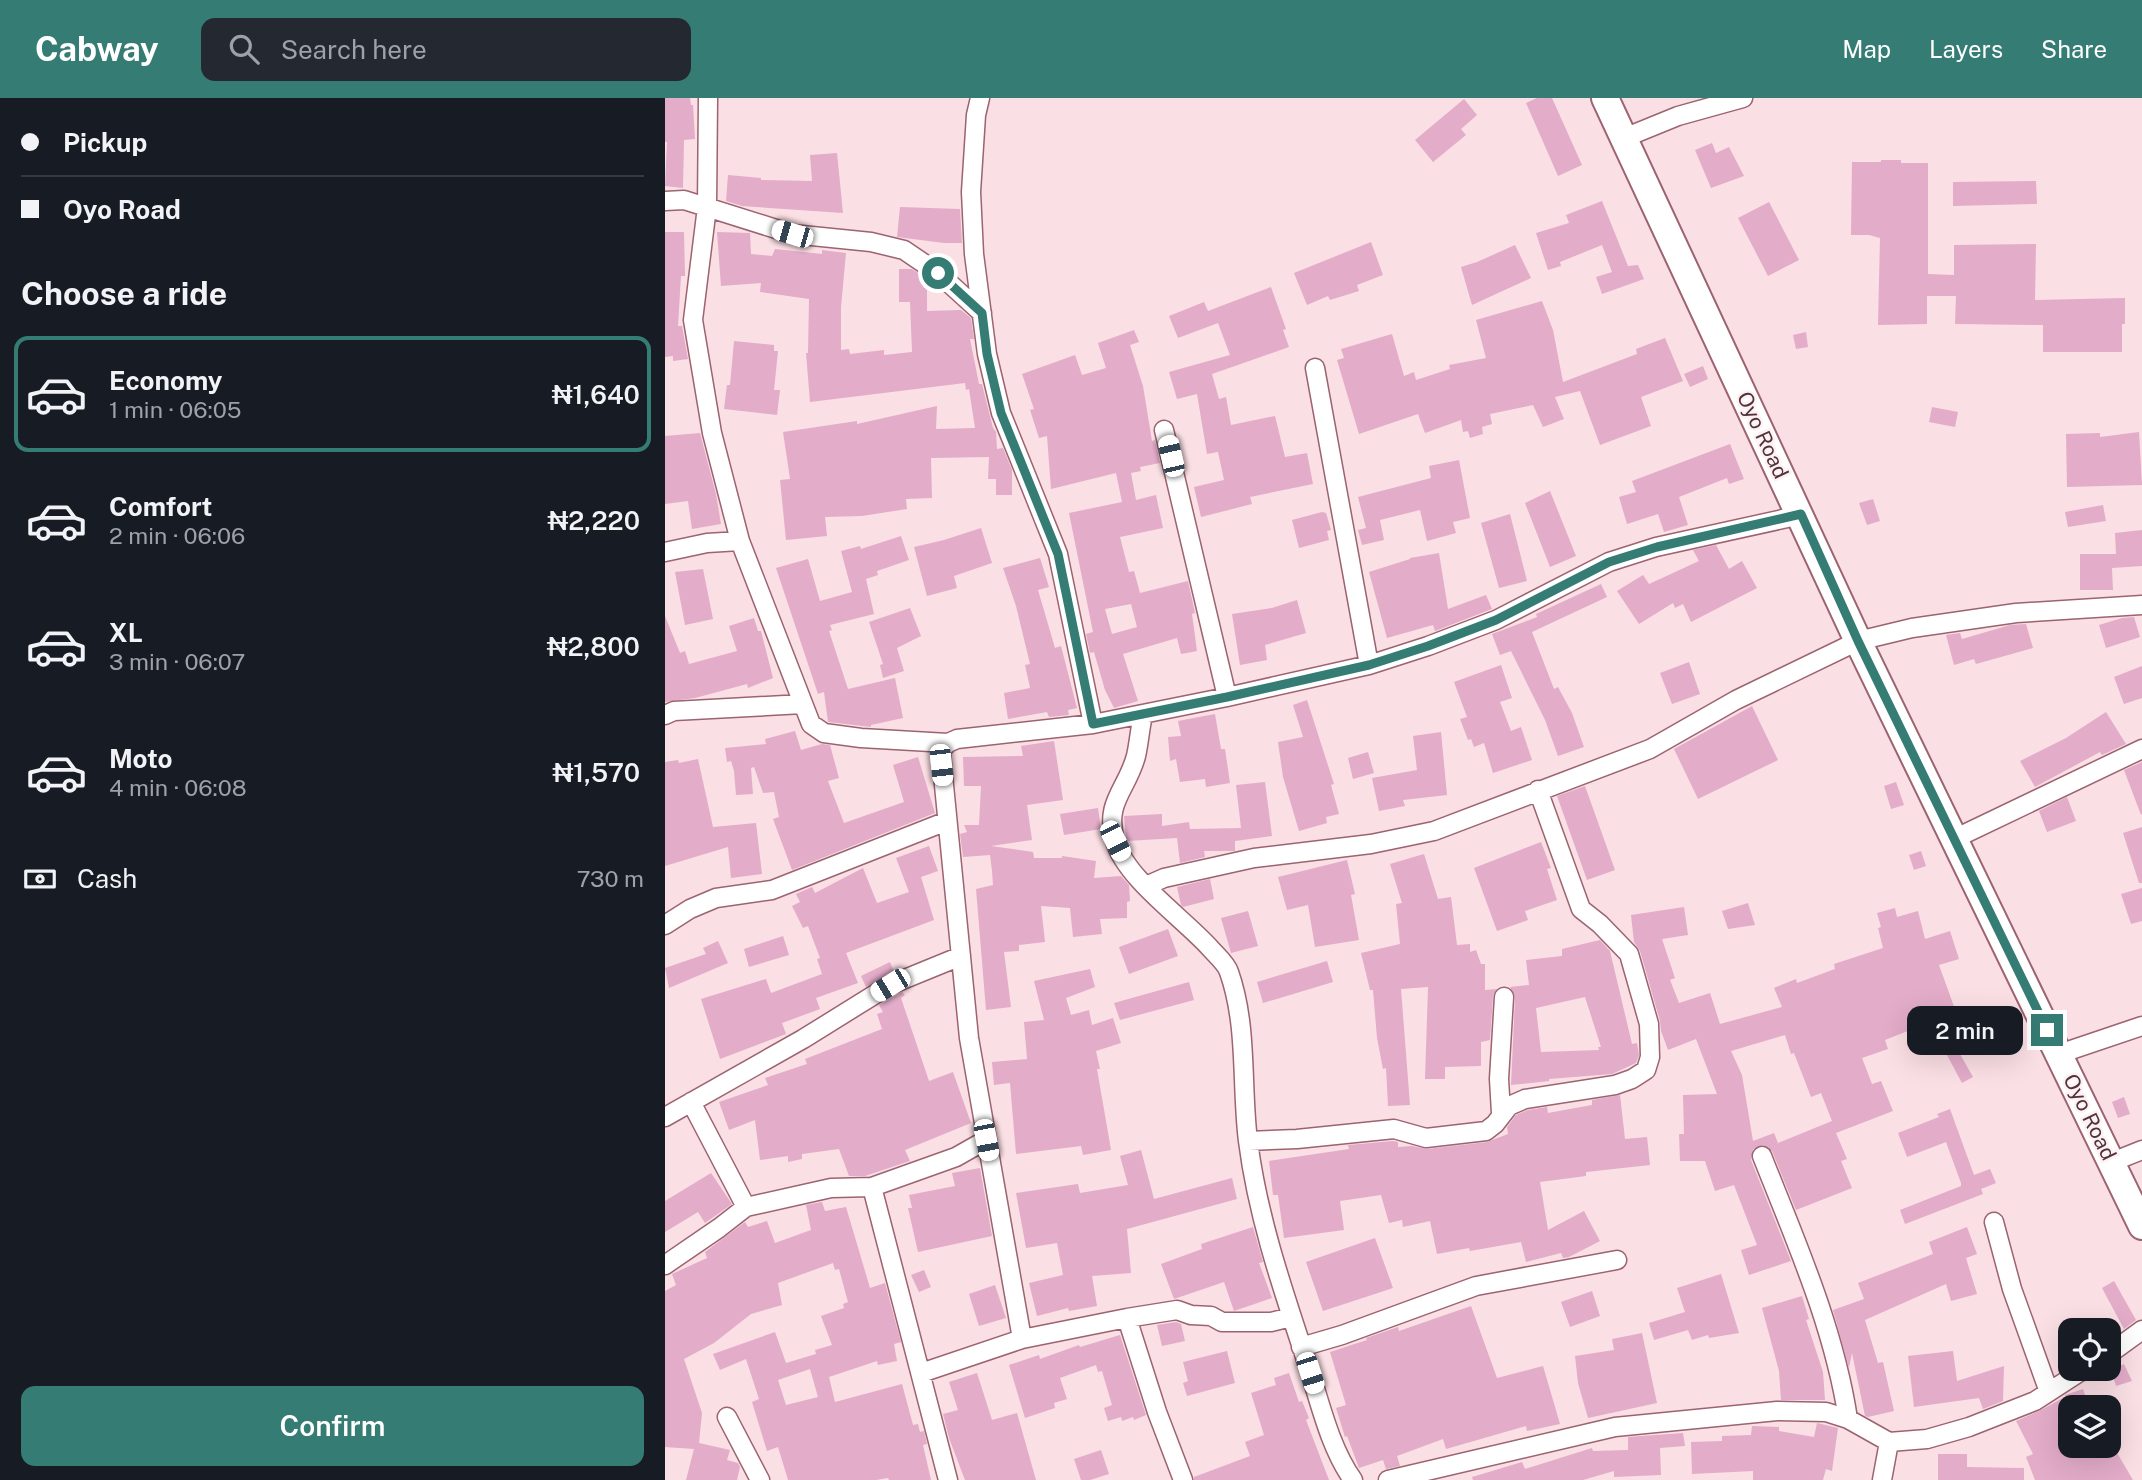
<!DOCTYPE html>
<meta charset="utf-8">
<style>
body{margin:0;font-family:"Public Sans",sans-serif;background:#242831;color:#f1f3f6;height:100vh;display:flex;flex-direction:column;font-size:26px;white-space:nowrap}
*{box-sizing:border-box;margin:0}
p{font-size:23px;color:#9ea1a6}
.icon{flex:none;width:38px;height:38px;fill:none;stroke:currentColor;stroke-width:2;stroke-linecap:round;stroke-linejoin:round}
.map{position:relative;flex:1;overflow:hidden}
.drawer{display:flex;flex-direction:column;background:#171b24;width:665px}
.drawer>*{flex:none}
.hud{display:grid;align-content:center;height:154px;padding:0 21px;background:#171b24}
.buttons{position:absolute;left:1393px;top:1220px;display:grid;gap:14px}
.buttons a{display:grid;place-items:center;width:63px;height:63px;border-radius:14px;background:#171b24;box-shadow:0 7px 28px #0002;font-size:35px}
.end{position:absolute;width:32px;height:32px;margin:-16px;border:9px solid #357c74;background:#fff;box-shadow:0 0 0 4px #fff}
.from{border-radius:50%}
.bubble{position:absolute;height:49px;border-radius:14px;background:#171b24;box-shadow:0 7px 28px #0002;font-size:23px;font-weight:600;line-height:49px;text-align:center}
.car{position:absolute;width:21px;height:42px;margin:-21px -10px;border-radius:9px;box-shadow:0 0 5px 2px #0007;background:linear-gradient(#fff 24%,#345 0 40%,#fff 0 76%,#345 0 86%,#fff 0)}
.hud b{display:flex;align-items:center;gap:24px;height:66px;font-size:26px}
.hud b+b{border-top:2px solid #363941}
.hud i{width:18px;height:18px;background:#f1f3f6}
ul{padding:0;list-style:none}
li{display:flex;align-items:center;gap:21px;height:116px;margin:0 14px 10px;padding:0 7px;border:4px solid transparent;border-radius:14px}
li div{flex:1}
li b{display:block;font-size:26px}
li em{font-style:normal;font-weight:600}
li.on{border-color:#357c74}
li>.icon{width:63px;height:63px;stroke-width:1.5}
h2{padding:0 21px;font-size:32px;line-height:84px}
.pay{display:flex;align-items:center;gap:18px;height:77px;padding:0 21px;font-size:26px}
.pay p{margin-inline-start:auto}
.primary-button{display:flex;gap:14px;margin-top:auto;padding:14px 21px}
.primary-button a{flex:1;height:80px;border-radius:14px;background:#357c74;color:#fff;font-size:28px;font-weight:600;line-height:80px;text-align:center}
header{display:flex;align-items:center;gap:42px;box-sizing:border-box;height:98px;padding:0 35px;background:#357c74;color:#fff}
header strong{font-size:33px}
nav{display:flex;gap:38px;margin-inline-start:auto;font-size:24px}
.search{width:490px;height:63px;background:#242831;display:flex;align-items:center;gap:18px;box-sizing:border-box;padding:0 24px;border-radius:14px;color:#9ea1a6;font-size:26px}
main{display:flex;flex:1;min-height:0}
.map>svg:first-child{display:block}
</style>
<header>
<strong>Cabway</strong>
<div class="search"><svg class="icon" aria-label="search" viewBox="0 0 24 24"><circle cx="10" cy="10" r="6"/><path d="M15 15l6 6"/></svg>Search here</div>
<nav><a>Map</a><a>Layers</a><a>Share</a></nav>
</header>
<main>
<section class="drawer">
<div class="hud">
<b><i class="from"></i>Pickup</b>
<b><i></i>Oyo Road</b>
</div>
<h2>Choose a ride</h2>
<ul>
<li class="on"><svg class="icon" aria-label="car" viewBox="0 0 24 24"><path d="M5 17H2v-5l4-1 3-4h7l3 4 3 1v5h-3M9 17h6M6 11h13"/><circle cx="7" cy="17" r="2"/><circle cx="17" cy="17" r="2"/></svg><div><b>Economy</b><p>1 min · 06:05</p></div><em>₦1,640</em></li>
<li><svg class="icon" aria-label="car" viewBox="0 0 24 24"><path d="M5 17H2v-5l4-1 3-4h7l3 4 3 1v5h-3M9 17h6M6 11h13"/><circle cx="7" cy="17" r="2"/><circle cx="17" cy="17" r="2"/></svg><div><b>Comfort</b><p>2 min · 06:06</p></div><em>₦2,220</em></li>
<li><svg class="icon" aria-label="car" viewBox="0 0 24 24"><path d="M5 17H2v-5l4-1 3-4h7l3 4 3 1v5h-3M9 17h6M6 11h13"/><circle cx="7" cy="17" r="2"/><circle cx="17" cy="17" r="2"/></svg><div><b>XL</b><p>3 min · 06:07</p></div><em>₦2,800</em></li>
<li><svg class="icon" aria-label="car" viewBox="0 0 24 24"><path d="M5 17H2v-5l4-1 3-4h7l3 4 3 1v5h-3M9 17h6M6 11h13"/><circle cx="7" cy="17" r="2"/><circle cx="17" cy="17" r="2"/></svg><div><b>Moto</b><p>4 min · 06:08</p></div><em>₦1,570</em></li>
</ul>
<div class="pay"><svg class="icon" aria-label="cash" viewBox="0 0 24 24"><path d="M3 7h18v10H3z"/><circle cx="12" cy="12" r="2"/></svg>Cash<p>730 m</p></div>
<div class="primary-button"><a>Confirm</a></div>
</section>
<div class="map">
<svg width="1477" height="1382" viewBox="0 0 1477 1382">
<rect width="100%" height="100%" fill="#fadfe4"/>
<path fill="#e3acc9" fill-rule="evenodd" d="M0,0H25L26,7H28L30,41L19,42L18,90L0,88L2,44H0Z
M872,0H887L917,67L893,78L861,5Z
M799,1L812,17L796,31L801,37L768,64L750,42Z
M1047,45L1051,55L1064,49L1079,78L1046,90L1030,52Z
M172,55L178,115L77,108L61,103L63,77L96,80V82L147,83L145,57Z
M1216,62H1236V65H1263V176L1289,177V147L1371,146L1370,202L1460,200V226H1457V254H1378V227L1290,226L1291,198H1262V226L1213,227L1215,140L1204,137H1186L1187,64H1216Z
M1371,83L1372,106L1288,108V84Z
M937,103L963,168L973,167L979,181L937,196L931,179L947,174L937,147L895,164L896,168L883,172L871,135L904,125L901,117Z
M1104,104L1134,162L1103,178L1073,120Z
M235,109L295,111L297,145H279L232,139Z
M0,134H19L20,178H16L13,228H17L23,261L8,263V258L0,259Z
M52,134L85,135L86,156L107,158L110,151L157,156V152L181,155L176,209V252L184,251L185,256L219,252V257L247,254L245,204H234V171H247L262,181V213L296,212L306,220L309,241H305L314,286H317L328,330L331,334L332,351L338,350L347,372V397H331V381H323L324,359L266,360L267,400L241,401L242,411L197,418L160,419L162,438L121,442L115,382L125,381L118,334L192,323V326L272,308L271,331L310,330L304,291L301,292L300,285L145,304L141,255H143L144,201L95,194L96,185L56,188Z
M706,144L718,177L692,187L694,193L665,202L663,198L642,207L629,175Z
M850,147L866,180L807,207L796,169L812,164Z
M606,189L621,231L618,232L624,249L547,276L554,301L561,299L566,327L610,318L620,359L642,355L648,386L585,399L587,406L536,419L529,389L559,382L553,354L542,356L532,296L512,301L504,274L565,257L553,225L513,240L504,218L539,204L543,213Z
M877,203L888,232L898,284L972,256L971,251L1000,240L1018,283L976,299L986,328L935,347L915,293L890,299L899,321L878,329L868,307L825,316L827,326L817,329L818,336L805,340L803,333L798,334L796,322L760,335L753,316L694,336L672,262L679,260L676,251L727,236L739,278L749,274L751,282L785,271L784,267L821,260L811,222Z
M469,232L474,244L465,247L478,288L487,343L490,342L495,365L475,369L476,373L466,375L471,402L491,397L498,430L455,439L464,474L469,473L475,495L523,483L530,515L527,516L532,553L516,556L512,540L458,556L473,603L449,610L440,592L429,554L425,555L421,536L428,534L404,415L457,404L451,375L386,391L382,338L374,340L365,312L369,311L357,276L410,257L417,277L441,270L433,245ZM466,506L472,529L447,536L440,511Z
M1141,234L1143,249L1131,251L1128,237Z
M69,243L109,247V253H113L109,292H115L112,317L59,311L62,287H65Z
M1038,268L1043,281L1025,289L1019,276Z
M1267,309L1293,314L1290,329L1264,324Z
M1474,334L1477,387L1402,389L1401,336L1435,335V339Z
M35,335L51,396L56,426L27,431L23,403L0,406V338Z
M1065,346L1079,381L1064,386L1062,380L1014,399L1023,427L999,434L993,416L962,426L954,399L971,394L967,383Z
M794,362L805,420L788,424L791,435L762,443L755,412L715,422L719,442L697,447L693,432L701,430L693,399L766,380L764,368Z
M885,393L911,458L885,469L860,405Z
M1208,401L1215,423L1202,427L1194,405Z
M1438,407L1441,423L1403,429L1400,414Z
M657,414L661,415L666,432L662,433L664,442L634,450L627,422Z
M845,416L862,483L834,490L816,425Z
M316,430L327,465L289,478L292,490L262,498L249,449L279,442Z
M1477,432V468L1447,470L1448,492H1415V456H1451L1450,435Z
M236,438L244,462L212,473L213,477L201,481L209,516L165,527L167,532L164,533L183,591L230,580L238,620L206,627V629L163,624L159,594L153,596L111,470L143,461L155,503L187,494L176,453L195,448L196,451Z
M1051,447L1064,471L1077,463L1092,490L1026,524L1018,506L1010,510L1008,505L974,526L952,493L978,477L984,486L1034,463L1028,452Z
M774,455L783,511L821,497L827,511L770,533L768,527L722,540L704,474L745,461V460Z
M375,460L384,489L373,492L390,550L396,548L412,610L403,612L404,617L384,619L382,614L343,621L339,595L365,590L360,567L365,566L351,508L338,470Z
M38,471L48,521L20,527L10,474Z
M936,486L942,499L867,534L889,591L893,589L907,615L919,649L893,658L880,622L846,553L835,557L827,536L872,519L871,516Z
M632,502L641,535L600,547L602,562L575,567L567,516L607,510Z
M245,510L256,538L232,550L239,573L218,580L215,567L218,566L204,524Z
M0,518L15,555L20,553L24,566L72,553L64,528L89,520L93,533H96L108,580L83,590L82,586L30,600L0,604Z
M1469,519L1475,539L1441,550L1434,527L1457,520Z
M1361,526L1368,550L1311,566L1309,561L1289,567L1281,537L1295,535L1297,541L1345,527Z
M1024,564L1035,596L1007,606L995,575Z
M836,567L847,600L835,604L846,633L856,629L867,662L828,675L819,645L809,649L806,641L803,642L795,621L802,619L789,584Z
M1477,568V600L1459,606L1449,579Z
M642,602L669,686L666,687L674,716L661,719L662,725L634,733L618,679L613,644L638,639L628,607Z
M1087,608L1113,662L1033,701L1009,651Z
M1441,614L1461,646L1437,657L1435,654L1370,689L1355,663L1401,640Z
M550,616L556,651H560L565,685L541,689L540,681L515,684L511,661L505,663L503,639L516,638L513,623Z
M130,633L136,652L157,646L165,647L174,680L163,683L179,725L239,704L228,667L253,659L270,715L127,772L108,721L114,719L109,694L98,695L89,669L86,670L88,696L71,697L69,673L66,663L62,664L60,650L101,646L100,641Z
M776,634L782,697L738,702L740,708L714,713L707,680L752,672L748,638Z
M389,643L398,702L362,707L367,742L326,748L368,754L369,760H397V758L431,763L429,780L456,778L464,787L465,803L462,804V820L435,821L437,836L408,839L405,810L376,808L380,844L354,847V853L339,854L346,909L321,912L311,791L328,787L327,773L325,757L298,759L295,736L302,734L299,727H314L316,688H299L298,659L358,658L356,648Z
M703,654L709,675L688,681L683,660Z
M33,661L48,729L91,725L97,776L66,780L63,749L0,768V664L13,662L14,665Z
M1477,664V716L1476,717L1459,672Z
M600,684L607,738L570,743V753H539L540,759L515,765L512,740L462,743L461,740L459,718L497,716V728L524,724L525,731L576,730L571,687Z
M1231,684L1239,707L1226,711L1219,688Z
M920,688L950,772L922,782L892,698Z
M1402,699L1411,723L1382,734L1374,713Z
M433,710L436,731L399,737L395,716Z
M1477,729V785H1474L1458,735Z
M876,744L886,770L882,771L892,802L860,813L863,822L832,833L809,770Z
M264,748L273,773L256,779L269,822L181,855L193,885L151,900L155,911L117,925L121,936L55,961L36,901L101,881L106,895L157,876L152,861L155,860L143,828L138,830L127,808L135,804L131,796L147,789L150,795L198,770L212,805L244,794L231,760Z
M1256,753L1261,768L1249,772L1244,757Z
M759,756L773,801L786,799L792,847L805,846V854L811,852L816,866H820V892L832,891L828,898L825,942L816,944V968L780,969V981H760L763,889L736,891L745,1007L723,1008L721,970L718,971L712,940L708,892H705L696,855L735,846L731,806L737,805L725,766Z
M682,762L690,796L686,797L694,842L650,849L643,807L622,812L613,779Z
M545,781L549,801L518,809L516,807L512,789Z
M1477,790V823L1466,826L1456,796Z
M1083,805L1090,827L1063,831L1057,813Z
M1019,809L1023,837L997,841L1010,880L1005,882L1014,905L1045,895L1055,926L1117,909L1109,890L1131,881L1132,885L1170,871L1169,866L1218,850L1213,830L1216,829L1212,815L1230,810L1232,819L1253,813L1260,841L1285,833L1294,861L1274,867L1291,914L1220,942L1223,951L1197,960L1207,986L1216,983L1228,1013L1171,1035L1182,1061L1176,1063L1187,1090L1131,1112L1107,1053L1098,1047L1088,1052L1086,1062L1126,1163L1084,1177L1076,1152L1092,1147L1069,1087L1050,1093L1040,1063H1015L1014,1036H1019L1018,997L1052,996L1031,941L1003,952L996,933L995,923L975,853L969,844L966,817ZM1120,937L1126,956L1129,955L1146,999L1156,995L1167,1023L1113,1045L1109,1035L1088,1043L1077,977L1066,953Z
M583,813L593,848L566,855L556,820Z
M503,831L513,858L464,876L454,849Z
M118,838L124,857L84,869L79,851Z
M935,842L945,853L967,946L972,945L974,957L971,965L947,976L884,981V983L846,987L850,900L845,889L864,887L861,862L897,858V851ZM920,899L936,949H933L934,952L876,954L871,910Z
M53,843L63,865L4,890L0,870L41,856L38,850Z
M662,863L668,884L598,905L592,884Z
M225,864L229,873L201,889L196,878Z
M425,871L430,889L401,900L406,917L424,912L427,927L448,920L456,945L431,953L435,971H432L446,1052L418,1057L416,1048L351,1056L345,985L329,987L327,964L362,961L359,924L379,922L369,883Z
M524,884L529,902L455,922L449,905Z
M237,894L240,897L236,900L264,983L288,974L306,1025L240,1052L245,1063L200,1078H184L174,1051L137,1056V1061L123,1064V1058L95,1062L90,1022L64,1032L54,1004L103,987L100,980L142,966L140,961L217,931L212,916L218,914L214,907Z
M1286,940L1308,979L1297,985L1276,946Z
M955,997L960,1041L982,1039L985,1067L921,1074V1078L875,1084L883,1132L919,1113L935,1143L904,1159L898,1160L896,1155L861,1164L856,1144L805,1153L804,1150L772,1156L765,1123L738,1129L737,1122L724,1125L716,1097L675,1103L679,1132L619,1140L613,1097H608L604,1063L684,1051L683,1047L728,1043L733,1044V1049L747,1048L762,1051L822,1044L843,1036L842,1029L851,1017L863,1012L882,1009L883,1015L927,1007V1002Z
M1459,999L1465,1016L1453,1020L1447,1004Z
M1285,1011L1309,1077L1325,1071L1331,1085L1316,1091L1318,1096L1240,1126L1235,1112L1296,1088V1085L1281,1044L1242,1059L1233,1035L1274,1019L1272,1016Z
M476,1052L489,1101L567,1080L572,1101L462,1131L466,1175L427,1178L432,1208L404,1213L403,1210L372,1218L364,1185L398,1177L392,1145L361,1150L351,1095L413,1086L415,1095L463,1087L455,1058Z
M315,1070L327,1138L253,1154L243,1110H247L244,1097L290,1088L287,1075Z
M46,1075L67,1106L40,1125L33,1114L0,1134V1103Z
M157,1104L160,1113L181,1109L205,1190L220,1185L236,1244L229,1246L232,1263L213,1267L212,1263L164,1279L170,1304L237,1286L248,1327L253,1326L255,1334L259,1333L262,1346L258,1347L266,1382H224L223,1380L211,1382H123L113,1349L102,1353L87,1304L94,1301L81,1261L55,1272L48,1256L110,1234L121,1265L151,1256L150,1252L167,1247L156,1218L179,1210L178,1206L183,1204L174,1171L170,1172L168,1165L113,1185L117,1207L86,1216L49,1245L19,1261L37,1315L34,1345L65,1352L62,1362L73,1365L75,1369L72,1382H21L29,1351L0,1349V1193L11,1187L7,1176L42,1160L40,1154L80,1124L83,1129L102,1123L110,1145L146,1132L141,1107ZM145,1271L153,1299L121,1307L113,1282Z
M588,1129L598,1164L594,1165L607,1200L569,1213L559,1184L509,1201L496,1166L537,1151L536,1146Z
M1302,1129L1312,1156L1301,1160L1312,1196L1286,1203L1281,1186L1200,1222L1213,1265L1218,1264L1229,1313L1203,1319L1200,1318L1187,1255L1184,1270L1168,1212L1199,1201L1193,1185L1268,1156L1264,1144Z
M710,1140L728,1190L658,1213L641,1164Z
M259,1172L266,1189L254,1194L246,1177Z
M1056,1176L1074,1235L1044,1240L1043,1237L1027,1242L1023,1232L989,1242L984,1225L1020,1214L1012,1190Z
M1449,1183L1471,1222L1459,1231L1437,1190Z
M330,1187L341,1220L314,1228L304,1196Z
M927,1193L935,1218L905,1229L896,1204Z
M1137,1198L1144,1221L1141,1222L1158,1274L1160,1302H1116L1114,1273L1097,1210Z
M806,1208L832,1280L878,1268L895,1326L862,1333L861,1328L781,1351L778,1341L732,1358L735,1368L721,1371L718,1362L694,1370L682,1338L680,1339L671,1310L681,1307L665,1254L702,1242L701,1240L733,1229L734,1233Z
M511,1224L516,1226L520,1243L497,1248L492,1227Z
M977,1235L992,1305L923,1320L913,1285L910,1258L949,1252L947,1241Z
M455,1237L481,1317L469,1322L468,1319L457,1323L456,1319L443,1323L439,1310L447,1307L437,1273L433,1274L431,1267L395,1280L402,1301L389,1305L390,1310L360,1320L344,1267L374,1257L375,1261L414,1247L415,1249Z
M562,1253L570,1285L522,1298L518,1285L523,1283L518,1264Z
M1288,1253L1292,1283L1339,1268L1338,1303L1318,1311L1314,1300L1249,1309L1243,1258Z
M1459,1266L1467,1283L1451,1288L1446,1272Z
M312,1275L327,1322L352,1315L371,1382H300L284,1340L278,1316L293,1312L284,1284Z
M624,1275L634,1304L637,1303L644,1320L641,1322L664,1382H529V1379L585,1358L580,1344L599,1337L586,1295L611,1287L609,1280Z
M1418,1291L1424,1309H1405V1348H1448L1468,1382H1370L1361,1359L1368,1356L1351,1323L1374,1313L1400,1299V1297Z
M1152,1325L1173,1330L1167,1373L1161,1371L1158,1382H1088V1373L1027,1376L1026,1344L1057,1343V1338L1086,1337L1087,1328L1114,1329V1333L1149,1339Z
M1018,1335L1020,1348L995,1350L996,1377L949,1379V1373L918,1382H808L807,1379L857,1364L860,1371L927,1350L928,1353L963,1352V1339Z
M436,1352L444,1376L425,1382H416L409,1361Z
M1273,1356H1302V1369L1359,1370V1382H1273Z"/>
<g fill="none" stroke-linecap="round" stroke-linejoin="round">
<defs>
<path id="minor" d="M43,0L42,109L28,222L47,335L75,443L146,626L159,635L196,640L283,645L292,641L428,626L562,599L704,567L763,548L831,522L944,464L991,449L1136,417
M315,0L311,17L306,94L309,156L322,256L336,315L393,456L428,626
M959,40L1013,18L1078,0
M0,103L19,102L127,136L206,144L239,152L273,175L317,215
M650,270L704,567
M499,332L562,599
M0,454L42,445L75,443
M0,617L9,613L138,606
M478,617C475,630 474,645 471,658C462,692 439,704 450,743C461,781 518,820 545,850C551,857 561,865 564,874C583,928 576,987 583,1043C593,1122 620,1198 645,1274C656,1309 666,1351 688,1382
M283,645L276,652L277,667L304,940L357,1241
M1291,740L1477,651
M481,788L499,780L589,760L706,746L769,733L985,651L1071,602L1193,543L1247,530L1351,515L1477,507
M0,827L25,811L51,800L107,792L282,723
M1394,956L1477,928
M26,1004L81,1109
M836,1015L834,981L839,899
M0,1019L138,941L225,887L296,858
M583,1043L632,1041L729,1031L761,1040L821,1033L830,1026L844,1008L860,1001L950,987L967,981L981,972L985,959L984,926L964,856L935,826L916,811L873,692
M1097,1058C1131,1144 1169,1229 1183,1321
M1447,1064L1477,1052
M207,1089L283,1382
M1329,1124L1347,1191L1384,1294
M0,1167L54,1130L81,1109L166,1090L207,1089L291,1059L321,1042
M462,1220L492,1314L518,1382
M636,1249L677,1237L811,1188L952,1162
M1444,1256L1477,1232
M256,1275L357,1241L462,1220L512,1212L526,1217L546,1218L557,1224H606L626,1219
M62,1319L95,1382
M723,1382L950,1329L1112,1313L1161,1314L1183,1321L1224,1344L1262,1341L1304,1329L1370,1303L1421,1270
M1217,1382L1224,1344"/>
<path id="highway" d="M940,0L1193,543L1477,1128"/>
</defs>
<use href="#minor" stroke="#9c6370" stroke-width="21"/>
<use href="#highway" stroke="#9c6370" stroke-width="30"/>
<use href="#minor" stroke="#fff" stroke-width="18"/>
<use href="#highway" stroke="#fff" stroke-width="26"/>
</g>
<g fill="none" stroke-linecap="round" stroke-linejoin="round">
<path stroke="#357c74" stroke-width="9" d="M273,175L317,215L322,256L336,315L393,456L428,626L562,599L704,567L763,548L831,522L944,464L992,449L1136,416L1193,543L1382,932"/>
</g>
<g text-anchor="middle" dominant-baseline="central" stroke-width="5" stroke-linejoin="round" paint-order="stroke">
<g font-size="21" fill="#4d3439" stroke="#fef0f3">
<text transform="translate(1098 337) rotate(65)">Oyo Road</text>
<text transform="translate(1425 1019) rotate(64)">Oyo Road</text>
</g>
</g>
</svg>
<div class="buttons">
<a><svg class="icon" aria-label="locate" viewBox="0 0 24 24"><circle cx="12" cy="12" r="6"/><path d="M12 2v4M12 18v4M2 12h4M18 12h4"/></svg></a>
<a><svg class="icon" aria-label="layers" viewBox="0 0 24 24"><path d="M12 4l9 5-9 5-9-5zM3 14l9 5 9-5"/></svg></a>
</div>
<i class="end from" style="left:273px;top:175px"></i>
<i class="end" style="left:1382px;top:932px"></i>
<div class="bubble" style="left:1242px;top:908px;width:116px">2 min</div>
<i class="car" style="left:127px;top:136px;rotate:286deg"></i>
<i class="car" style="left:506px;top:358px;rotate:347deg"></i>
<i class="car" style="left:276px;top:667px;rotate:174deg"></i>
<i class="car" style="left:450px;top:743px;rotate:154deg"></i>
<i class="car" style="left:225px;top:887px;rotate:239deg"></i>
<i class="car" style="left:321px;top:1042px;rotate:169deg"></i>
<i class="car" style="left:645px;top:1275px;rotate:162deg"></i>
</div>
</main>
